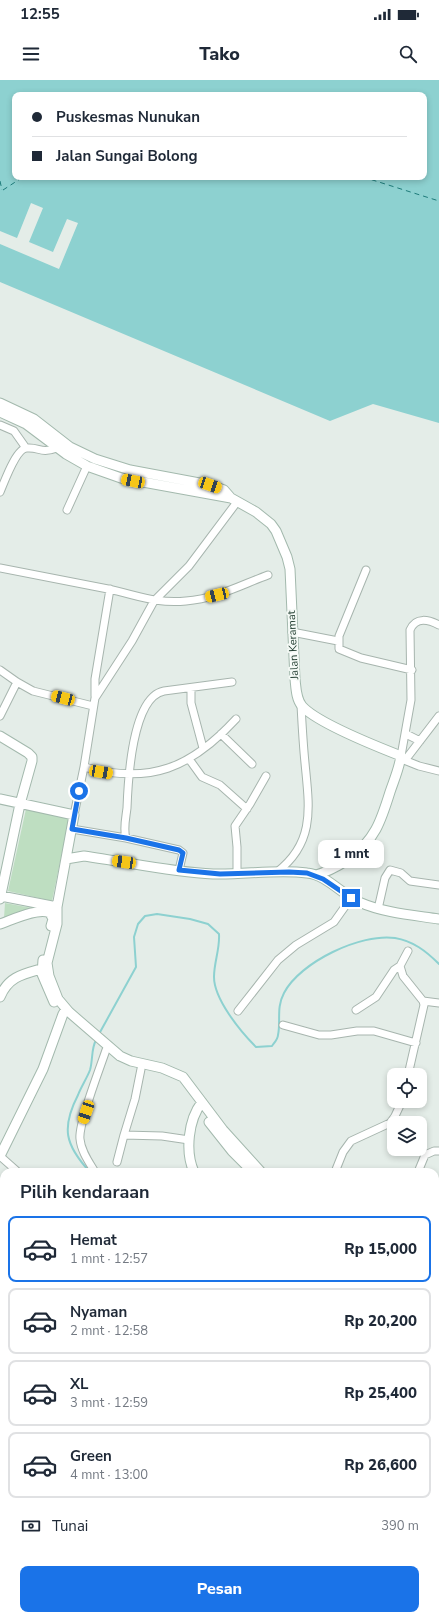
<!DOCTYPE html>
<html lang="id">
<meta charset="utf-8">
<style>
body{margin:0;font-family:"Nunito Sans",sans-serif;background:#f6f6f7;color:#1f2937;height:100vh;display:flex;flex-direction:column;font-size:15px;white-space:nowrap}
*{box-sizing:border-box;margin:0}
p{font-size:13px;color:#747a83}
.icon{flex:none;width:22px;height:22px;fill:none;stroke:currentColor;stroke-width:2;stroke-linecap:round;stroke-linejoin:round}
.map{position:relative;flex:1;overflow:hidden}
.sheet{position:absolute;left:0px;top:1088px;width:439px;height:452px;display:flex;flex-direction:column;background:#fff;border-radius:12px 12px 0 0;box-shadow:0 2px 6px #0003}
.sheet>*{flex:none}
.guide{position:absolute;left:12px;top:12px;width:415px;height:88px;border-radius:8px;box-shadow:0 2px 6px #0003;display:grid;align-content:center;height:88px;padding:0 20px;background:#fff}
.controls{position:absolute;left:387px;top:988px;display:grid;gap:8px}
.controls a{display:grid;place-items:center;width:40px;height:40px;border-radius:8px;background:#fff;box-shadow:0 2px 6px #0003;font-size:20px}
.end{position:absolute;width:18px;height:18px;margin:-9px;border:5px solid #1a73e8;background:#fff;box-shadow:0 0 0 2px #fff}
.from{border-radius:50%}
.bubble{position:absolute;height:28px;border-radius:8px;background:#fff;box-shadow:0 2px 6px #0003;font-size:13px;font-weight:800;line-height:28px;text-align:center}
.car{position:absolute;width:12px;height:24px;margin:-12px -6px;border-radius:5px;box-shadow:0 0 3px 1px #0007;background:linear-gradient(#f5c518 24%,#345 0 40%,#f5c518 0 76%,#345 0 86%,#f5c518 0)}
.guide b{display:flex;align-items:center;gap:14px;height:38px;font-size:15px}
.guide b+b{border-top:1px solid #e0e1e3}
.guide i{width:10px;height:10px;background:#1f2937}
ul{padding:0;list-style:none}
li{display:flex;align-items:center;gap:12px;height:66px;margin:0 8px 6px;padding:0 12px;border:2px solid #e0e1e3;border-radius:8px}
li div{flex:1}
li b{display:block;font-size:15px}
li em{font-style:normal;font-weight:800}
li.on{border-color:#1a73e8}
li>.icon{width:36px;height:36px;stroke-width:1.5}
h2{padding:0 20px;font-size:18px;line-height:48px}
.pay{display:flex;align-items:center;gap:10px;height:44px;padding:0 20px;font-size:15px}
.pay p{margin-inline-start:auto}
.cta{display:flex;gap:8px;margin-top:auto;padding:8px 20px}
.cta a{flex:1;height:46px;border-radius:8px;background:#1a73e8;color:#fff;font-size:16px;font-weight:800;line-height:46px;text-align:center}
.status{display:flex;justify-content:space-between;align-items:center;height:28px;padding:0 20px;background:#fff;direction:ltr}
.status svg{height:11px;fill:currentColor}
header{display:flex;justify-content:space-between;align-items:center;height:52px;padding:0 20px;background:#fff;font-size:18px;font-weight:800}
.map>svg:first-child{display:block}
</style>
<div class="status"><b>12:55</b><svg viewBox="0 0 49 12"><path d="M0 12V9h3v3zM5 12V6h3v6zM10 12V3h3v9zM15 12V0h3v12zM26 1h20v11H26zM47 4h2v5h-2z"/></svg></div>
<header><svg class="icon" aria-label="menu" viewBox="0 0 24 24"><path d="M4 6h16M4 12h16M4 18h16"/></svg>Tako<svg class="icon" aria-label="search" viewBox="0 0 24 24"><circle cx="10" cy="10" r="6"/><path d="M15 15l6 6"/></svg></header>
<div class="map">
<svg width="439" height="1540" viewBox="0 0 439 1540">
<rect width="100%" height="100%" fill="#e4ede8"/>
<path fill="#bedec1" d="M26,729L69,738L52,821L8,811Z
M5,823L37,829L4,838Z"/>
<path fill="#8dd1d0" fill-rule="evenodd" d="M0,0H439V343L373,324L330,341L0,202ZM15,15H424V97H15Z"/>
<path fill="#e4ede8" d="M31,123L43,128L29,162L53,172L67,139L78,143L59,189L0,164V151L17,158Z"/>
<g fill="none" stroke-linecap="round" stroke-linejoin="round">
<path stroke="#8dd1d0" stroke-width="2" d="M99,954L136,887L134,857L138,844L145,836L157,834L190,839L208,844L219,854C220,869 214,882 214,897C214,919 240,951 256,967L272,966C274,963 278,959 278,955C281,941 276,928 284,913C300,882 361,853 395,858C413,861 426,871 439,884
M90,1092C65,1065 61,1048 78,1015C81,1007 87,998 90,990C93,980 91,969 96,960
M0,1241L4,1243"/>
<path stroke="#1e7b7a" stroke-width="1" stroke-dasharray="5 4" stroke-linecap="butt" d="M363,97L439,121
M0,101L2,110
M3,110L23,97"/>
<defs>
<path id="street" d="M0,345L14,351L26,368
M0,412C4,403 16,368 27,368C40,367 40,374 57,368
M67,430L87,386
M0,488C36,495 72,502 108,509C137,515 156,524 186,521C215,519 241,505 268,495
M366,490L339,556V569L361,578L412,590
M292,552L338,561
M0,590L17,602L33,611L93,626
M191,609V623L203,668
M95,616V599L110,509
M0,636L17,602
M221,654L252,684
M406,654L420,661
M401,676L411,620L410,550C416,536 429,540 439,545
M189,679L202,697L220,705L247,729
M404,680L419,686L439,691
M400,681L406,679L439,636
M84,687C150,705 191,688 236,639
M74,735L84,687L95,618L132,561L154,521L189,486L237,422
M72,749L126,758
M179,790L183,773L179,770L126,758C123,749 126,737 127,728C128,701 132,617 164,611L232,602
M277,792C316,762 309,726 305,683C303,663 302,644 301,625
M237,794V767L235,746L250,724L266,696
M378,829L385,798L390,790L401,793L410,801L439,805
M400,886L403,896L423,921L424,925L408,995
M423,921L439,923
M356,930L376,917L394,890L400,886L408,871
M238,931L278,880L296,865L334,842L351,818
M283,945L319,955H331L357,951H374L416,963
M141,989L135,1019L124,1055L162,1056L189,1060
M0,1076L18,1092
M117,1082L124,1055
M95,1092C89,1082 81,1071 80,1059C78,1044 100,988 106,970
M335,1092L343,1072L351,1061L390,1043L395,1036L402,1021
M418,1092L425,1075L434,1071H439
M0,1255L4,1257
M0,1381L4,1383
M51,1536L53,1540
M161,1536L163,1540
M131,1540L135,1536"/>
<path id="secondary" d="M0,323L34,339L70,367L95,379L130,390L210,405L224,410L231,418
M0,332L26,344L66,374L87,386L121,398L231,418L256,432L271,444L276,451L287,477L290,489L295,599C296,608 296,619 302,626C317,643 378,667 401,676C399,689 394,700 390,712C381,741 375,760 349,779C338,786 328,792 316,795
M0,656L28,673L32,677V681L20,724L0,819
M0,719L74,735L57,827V844L47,883L49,896L58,919L69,932L120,976L131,981L162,988L183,997L223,1050L261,1092
M66,779L84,776C127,782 170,792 213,794C244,795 276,789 307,793C327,795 341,814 359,822C384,833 412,835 439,839
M1,816L57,827
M0,844C12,840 38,827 50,833L53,839L51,846
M43,880L42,894L54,922
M0,917C8,897 23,894 41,889
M209,1042L232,1071L253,1092
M0,1076L43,989L63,934L66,929
M194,1092C185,1072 188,1040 202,1022
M435,1157H439
M435,1164H439
M435,1458L439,1459
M0,1502L4,1501
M375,1536L377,1540"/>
</defs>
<use href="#street" stroke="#a7b5ae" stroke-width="9"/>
<use href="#secondary" stroke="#a3b9ad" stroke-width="11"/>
<use href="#street" stroke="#fff" stroke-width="7"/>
<use href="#secondary" stroke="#fff" stroke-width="9"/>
</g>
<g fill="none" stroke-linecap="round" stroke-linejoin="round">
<path stroke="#1a73e8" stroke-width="5" d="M79,711L72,749L126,758L179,770L183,773L179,790L220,794L289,792L307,793L323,799L351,818"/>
</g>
<g text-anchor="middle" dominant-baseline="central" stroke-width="3.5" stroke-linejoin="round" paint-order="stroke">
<g font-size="11" fill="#243f33" stroke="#f5faf6">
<text transform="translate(293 565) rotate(-93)">Jalan Keramat</text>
</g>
</g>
</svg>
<div class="controls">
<a><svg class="icon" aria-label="locate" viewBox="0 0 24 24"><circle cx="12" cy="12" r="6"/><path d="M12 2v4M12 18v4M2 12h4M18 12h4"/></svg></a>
<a><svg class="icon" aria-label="layers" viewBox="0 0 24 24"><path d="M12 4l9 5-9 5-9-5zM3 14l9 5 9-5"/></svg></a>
</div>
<i class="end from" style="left:79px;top:711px"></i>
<i class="end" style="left:351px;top:818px"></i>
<div class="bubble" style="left:318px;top:760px;width:66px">1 mnt</div>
<i class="car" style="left:133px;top:401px;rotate:281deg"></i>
<i class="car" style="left:210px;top:405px;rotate:109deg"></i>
<i class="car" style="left:217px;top:515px;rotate:257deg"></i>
<i class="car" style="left:63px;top:618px;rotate:285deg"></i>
<i class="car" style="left:101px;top:692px;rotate:100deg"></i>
<i class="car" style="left:124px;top:782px;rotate:278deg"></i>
<i class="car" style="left:86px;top:1032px;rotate:199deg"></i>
<div class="guide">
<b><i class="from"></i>Puskesmas Nunukan</b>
<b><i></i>Jalan Sungai Bolong</b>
</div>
<section class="sheet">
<h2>Pilih kendaraan</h2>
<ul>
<li class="on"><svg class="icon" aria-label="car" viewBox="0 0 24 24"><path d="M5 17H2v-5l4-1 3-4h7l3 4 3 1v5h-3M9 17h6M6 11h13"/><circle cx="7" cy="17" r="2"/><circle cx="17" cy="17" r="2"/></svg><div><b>Hemat</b><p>1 mnt · 12:57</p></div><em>Rp 15,000</em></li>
<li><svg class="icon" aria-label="car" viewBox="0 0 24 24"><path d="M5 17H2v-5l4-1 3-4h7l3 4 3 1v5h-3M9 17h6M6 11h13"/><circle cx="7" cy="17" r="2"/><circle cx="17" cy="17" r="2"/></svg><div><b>Nyaman</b><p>2 mnt · 12:58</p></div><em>Rp 20,200</em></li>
<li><svg class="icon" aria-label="car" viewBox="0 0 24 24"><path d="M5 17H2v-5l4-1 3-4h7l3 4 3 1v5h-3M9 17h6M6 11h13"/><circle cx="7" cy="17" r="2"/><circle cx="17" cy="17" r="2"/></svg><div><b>XL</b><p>3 mnt · 12:59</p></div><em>Rp 25,400</em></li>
<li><svg class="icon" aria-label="car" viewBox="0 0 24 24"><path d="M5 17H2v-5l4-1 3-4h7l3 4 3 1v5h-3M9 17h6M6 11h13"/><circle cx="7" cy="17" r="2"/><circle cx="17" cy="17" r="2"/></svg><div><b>Green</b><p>4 mnt · 13:00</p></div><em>Rp 26,600</em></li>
</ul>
<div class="pay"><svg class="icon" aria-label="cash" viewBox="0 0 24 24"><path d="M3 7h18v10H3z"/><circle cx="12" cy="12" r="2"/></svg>Tunai<p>390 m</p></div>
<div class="cta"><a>Pesan</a></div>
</section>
</div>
